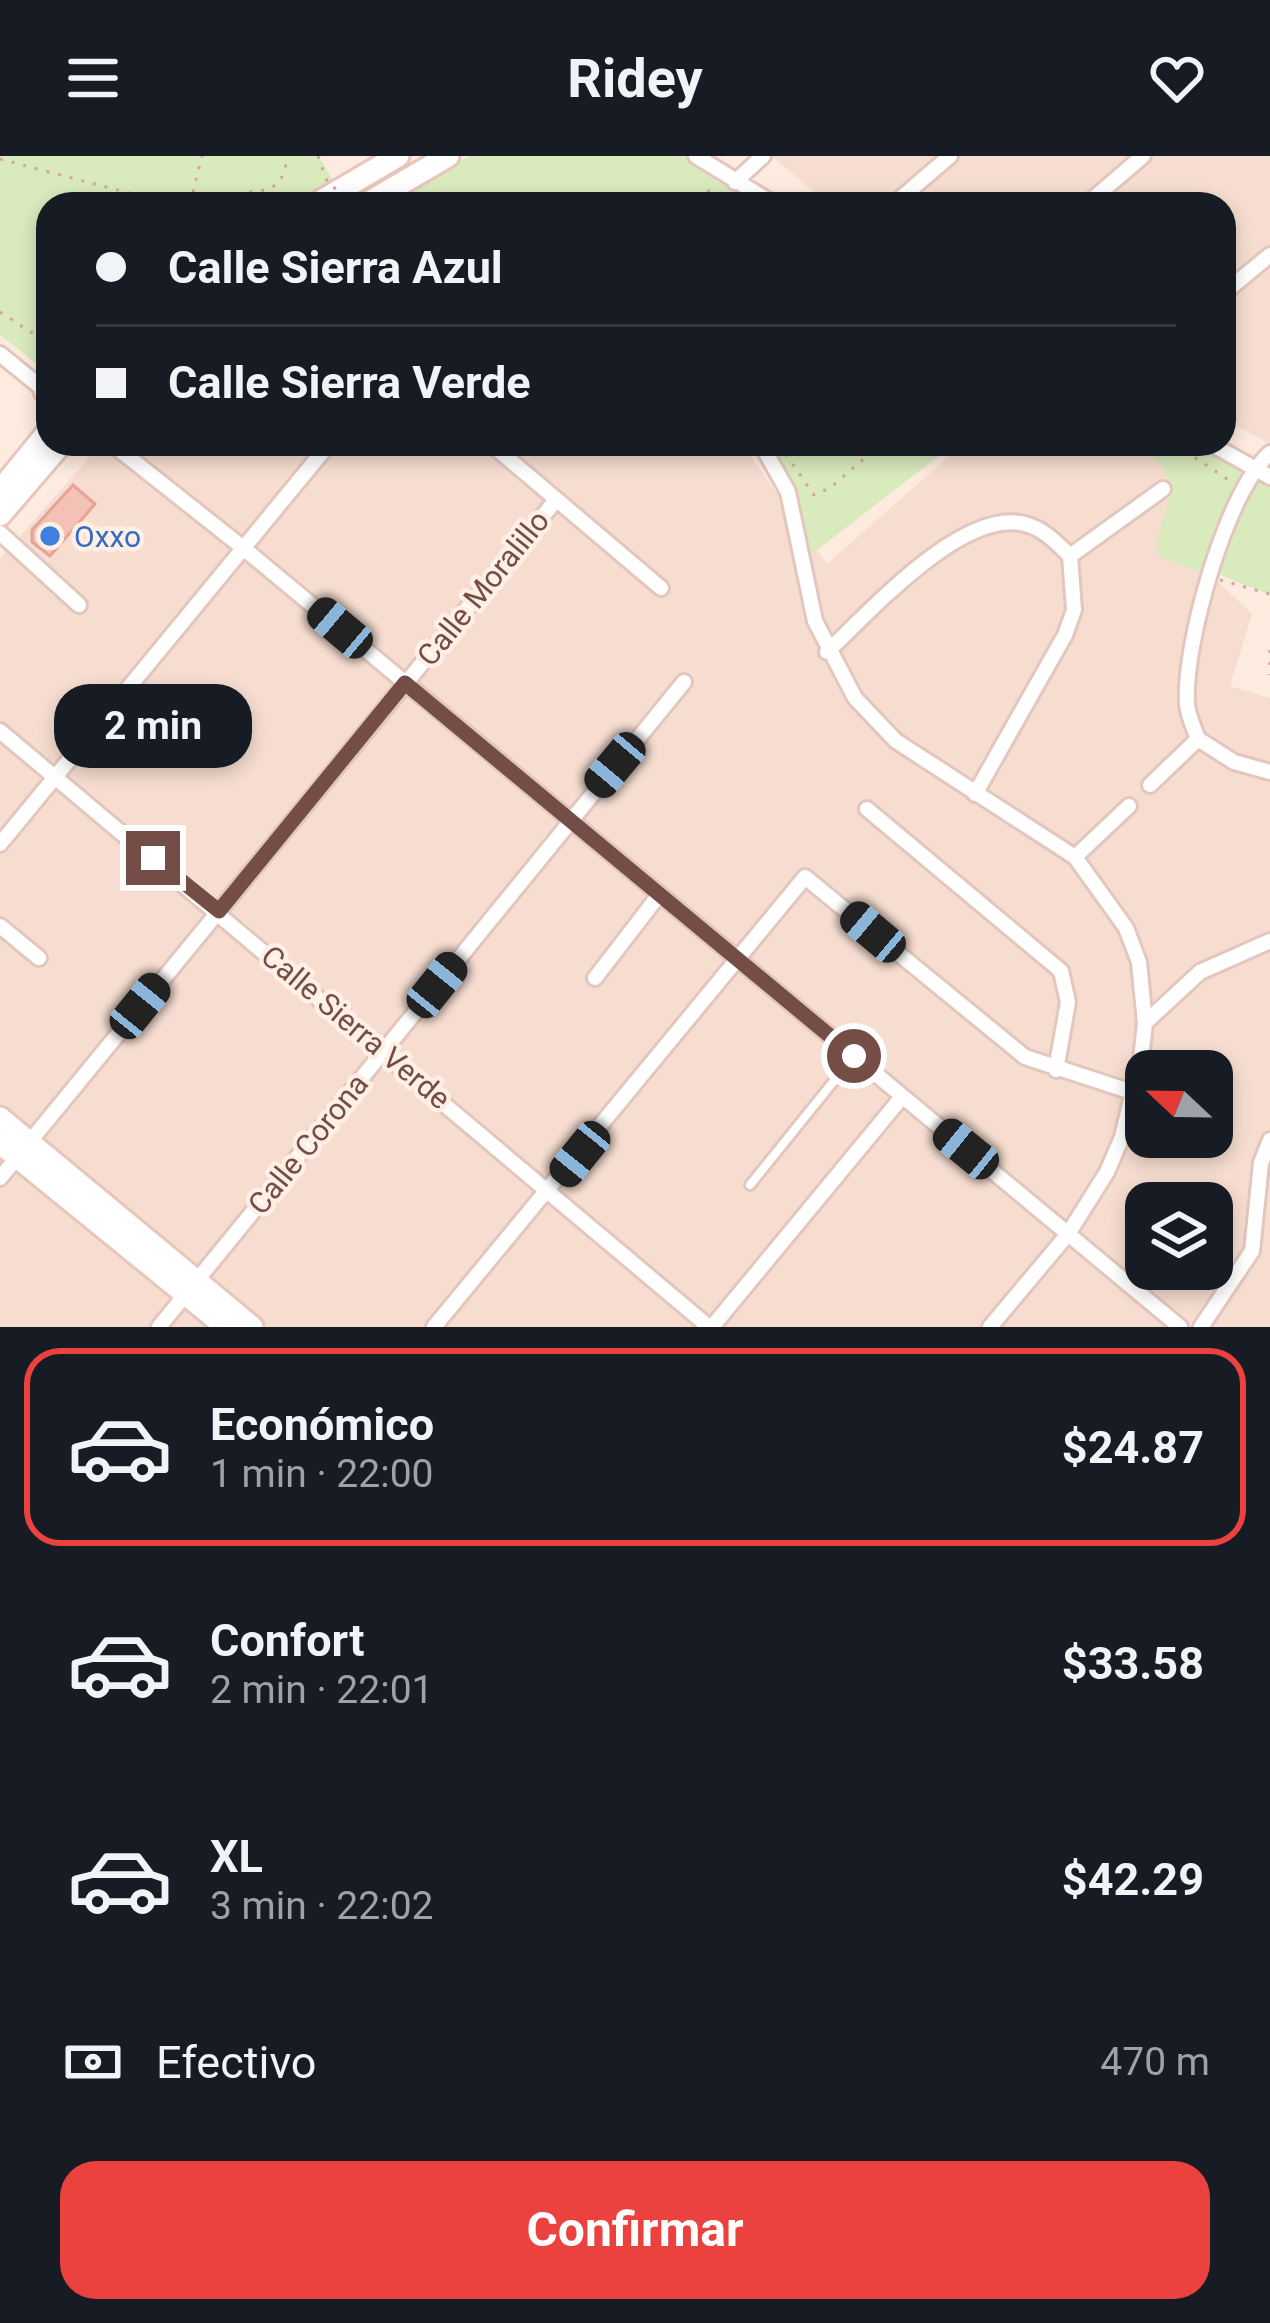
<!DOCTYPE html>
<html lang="es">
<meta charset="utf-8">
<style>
body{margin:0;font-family:Roboto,sans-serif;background:#20242c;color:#f1f3f6;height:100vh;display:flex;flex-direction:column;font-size:45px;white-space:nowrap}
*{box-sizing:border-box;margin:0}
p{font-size:39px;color:#9ea1a6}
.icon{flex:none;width:66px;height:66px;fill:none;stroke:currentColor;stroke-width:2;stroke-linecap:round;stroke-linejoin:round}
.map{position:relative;height:1171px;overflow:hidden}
.details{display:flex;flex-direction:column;background:#171b24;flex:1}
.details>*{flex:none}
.banner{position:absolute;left:36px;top:36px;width:1200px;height:264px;border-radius:36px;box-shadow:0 6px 18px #0003;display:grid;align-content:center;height:264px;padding:0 60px;background:#171b24}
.needle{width:78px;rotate:292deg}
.fabs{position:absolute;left:1125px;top:894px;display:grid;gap:24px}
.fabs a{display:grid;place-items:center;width:108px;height:108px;border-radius:24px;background:#171b24;box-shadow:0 6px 18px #0003;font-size:60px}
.end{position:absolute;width:54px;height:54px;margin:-27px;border:15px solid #734d46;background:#fff;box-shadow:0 0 0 6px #fff}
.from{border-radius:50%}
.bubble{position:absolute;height:84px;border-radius:36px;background:#171b24;box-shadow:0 6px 18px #0003;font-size:39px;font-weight:700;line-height:84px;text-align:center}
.car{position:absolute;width:36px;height:72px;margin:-36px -18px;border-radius:15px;box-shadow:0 0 9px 3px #0007;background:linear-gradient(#222 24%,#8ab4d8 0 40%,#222 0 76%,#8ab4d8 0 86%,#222 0)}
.banner b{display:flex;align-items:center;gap:42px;height:114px;font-size:45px}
.banner b+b{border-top:3px solid #363941}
.banner i{width:30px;height:30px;background:#f1f3f6}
ul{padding:21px 0 0;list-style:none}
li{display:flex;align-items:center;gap:36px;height:198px;margin:0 24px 18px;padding:0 36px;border:6px solid transparent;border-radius:36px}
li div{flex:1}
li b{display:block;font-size:45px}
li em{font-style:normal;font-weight:700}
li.active{border-color:#eb413f}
li>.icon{width:108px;height:108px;stroke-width:1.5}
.pay{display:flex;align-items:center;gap:30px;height:132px;padding:0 60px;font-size:45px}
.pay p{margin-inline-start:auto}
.button{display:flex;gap:24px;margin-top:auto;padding:24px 60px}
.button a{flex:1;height:138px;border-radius:36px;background:#eb413f;color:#fff;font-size:48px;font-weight:700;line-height:138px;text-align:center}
header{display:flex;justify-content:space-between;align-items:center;height:156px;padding:0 60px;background:#171b24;font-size:54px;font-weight:700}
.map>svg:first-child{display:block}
</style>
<header><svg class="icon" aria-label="menu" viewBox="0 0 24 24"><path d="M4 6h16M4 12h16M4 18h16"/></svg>Ridey<svg class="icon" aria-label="heart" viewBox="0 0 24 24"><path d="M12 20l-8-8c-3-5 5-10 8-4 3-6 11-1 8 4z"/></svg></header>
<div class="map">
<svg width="1270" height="1171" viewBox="0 0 1270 1171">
<rect width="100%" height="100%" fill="#fdebdf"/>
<path fill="#f6ddd0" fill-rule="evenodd" d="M772,0H1270V288L1224,263V48H828Z
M101,288H734L752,302L827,408L963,288H1132L1199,328L1175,385L1252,458L1230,530L1270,542V1171H0V403ZM1146,915H1212V981H1146ZM1146,1047H1212V1113H1146Z"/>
<path fill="#d9eabd" d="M0,0H319L333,25L296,48H48V217L0,179Z
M469,0H687L762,48H387Z
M768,288H954L812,398L790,325Z
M1135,288H1198L1243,314L1202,417L1158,400L1157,384L1172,333L1162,309Z
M1254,313L1270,321V439L1209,414Z"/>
<path fill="#f3c1b6" stroke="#e6a396" stroke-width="3" d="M73,329L95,348L50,400L32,386V374Z"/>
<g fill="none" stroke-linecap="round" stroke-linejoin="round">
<defs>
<path id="lane" d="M750,1029L854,900"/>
<path id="street" d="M696,0L774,48
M735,26L763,0
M894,48L950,0
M1087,48L1143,0
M1224,137L1270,99
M0,198L48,237
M112,288L242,391L1180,1171
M491,288L661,432
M761,288L788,336L815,465L855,542L896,585L1075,701L1126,772L1139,806L1145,867L1141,903L1122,981L1107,1016L1068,1078L990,1171
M1211,288L1270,321
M1270,297C1226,335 1183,491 1187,548C1188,560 1194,572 1198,583L1234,606L1270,616
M0,377L79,449
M1070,400L1163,333
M827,496C870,456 962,352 1025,368C1044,373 1057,387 1070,400L1074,454L1065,479L975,638
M0,575L709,1171
M1150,629L1198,583
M867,653L1061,815L1068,846L1056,914
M0,688L329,288
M1075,701L1129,650
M0,770L39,802
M595,822L659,739
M1145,867L1200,816L1270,785
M0,1022L556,344
M159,1171L684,526
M434,1171L805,721L1025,901L1135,937
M712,1171L902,941
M1201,1171L1252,1095L1261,1007L1270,984"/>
<path id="secondary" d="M316,48L398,0
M366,48L448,0
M45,235H48
M0,335L48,276
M0,359L61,288
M0,962L252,1171
M0,987L226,1171"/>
</defs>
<use href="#lane" stroke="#e3c7be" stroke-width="14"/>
<use href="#street" stroke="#e3c7be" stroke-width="20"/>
<use href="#secondary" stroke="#e8c6bb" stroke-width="27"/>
<path stroke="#d7a499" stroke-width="3" stroke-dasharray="3 9" stroke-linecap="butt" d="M0,3L171,48
M190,48L202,0
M229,48C248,23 282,52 287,0
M705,48L711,26
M0,156L48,187
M779,288L814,339L830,332L867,300L864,288
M1175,288L1233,327
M1220,424L1270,438
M1270,494V519"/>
<use href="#lane" stroke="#fff" stroke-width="8"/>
<use href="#street" stroke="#fff" stroke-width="14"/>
<use href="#secondary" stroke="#fff" stroke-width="21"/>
<path stroke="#d7a499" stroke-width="3" stroke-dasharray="3 9" stroke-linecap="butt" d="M318,0L328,28L361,48"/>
</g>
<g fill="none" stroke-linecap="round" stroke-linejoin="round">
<path stroke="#734d46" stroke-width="15" d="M153,702L219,755L405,527L854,900"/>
</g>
<circle fill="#3f7fe0" stroke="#ffefe5" stroke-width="4.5" cx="50" cy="380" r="12"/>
<g text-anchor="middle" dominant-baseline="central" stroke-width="9" stroke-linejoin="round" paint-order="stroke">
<g font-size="30" fill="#366cbe" stroke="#ffefe5" text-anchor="start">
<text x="74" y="380">Oxxo</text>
</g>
<g font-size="30" fill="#734d46" stroke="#ffefe5">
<text transform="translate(483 432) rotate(-51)">Calle Moralillo</text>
<text transform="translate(356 871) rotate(40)">Calle Sierra Verde</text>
<text transform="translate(308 988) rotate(-51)">Calle Corona</text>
</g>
</g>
</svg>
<div class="fabs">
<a><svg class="needle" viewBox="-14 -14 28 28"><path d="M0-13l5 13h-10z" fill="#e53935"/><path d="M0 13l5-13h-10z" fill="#9ea1a6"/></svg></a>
<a><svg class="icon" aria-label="layers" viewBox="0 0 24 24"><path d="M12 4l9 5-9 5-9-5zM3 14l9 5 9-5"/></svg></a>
</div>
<i class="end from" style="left:854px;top:900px"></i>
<i class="end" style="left:153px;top:702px"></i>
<div class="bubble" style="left:54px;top:528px;width:198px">2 min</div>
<i class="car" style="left:340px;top:472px;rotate:310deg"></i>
<i class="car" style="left:615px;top:609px;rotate:220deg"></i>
<i class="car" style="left:873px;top:776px;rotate:310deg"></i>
<i class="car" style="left:437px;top:829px;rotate:39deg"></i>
<i class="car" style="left:140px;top:850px;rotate:39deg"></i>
<i class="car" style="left:966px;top:993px;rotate:309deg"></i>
<i class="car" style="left:580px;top:998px;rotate:219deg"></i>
<div class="banner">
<b><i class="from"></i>Calle Sierra Azul</b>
<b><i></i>Calle Sierra Verde</b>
</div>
</div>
<section class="details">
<ul>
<li class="active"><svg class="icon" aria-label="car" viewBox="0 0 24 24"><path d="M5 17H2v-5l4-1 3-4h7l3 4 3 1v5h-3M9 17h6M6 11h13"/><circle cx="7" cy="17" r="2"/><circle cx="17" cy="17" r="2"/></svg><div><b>Económico</b><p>1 min · 22:00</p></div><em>$24.87</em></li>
<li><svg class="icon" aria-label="car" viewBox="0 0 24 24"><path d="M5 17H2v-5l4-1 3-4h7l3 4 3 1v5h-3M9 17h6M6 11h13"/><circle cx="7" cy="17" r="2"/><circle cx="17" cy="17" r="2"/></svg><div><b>Confort</b><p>2 min · 22:01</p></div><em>$33.58</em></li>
<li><svg class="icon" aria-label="car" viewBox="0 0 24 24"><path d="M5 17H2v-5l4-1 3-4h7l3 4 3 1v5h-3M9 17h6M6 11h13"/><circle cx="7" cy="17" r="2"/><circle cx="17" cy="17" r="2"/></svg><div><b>XL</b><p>3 min · 22:02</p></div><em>$42.29</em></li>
</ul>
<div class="pay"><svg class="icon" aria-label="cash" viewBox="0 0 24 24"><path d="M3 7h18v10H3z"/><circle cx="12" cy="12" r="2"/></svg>Efectivo<p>470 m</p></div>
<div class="button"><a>Confirmar</a></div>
</section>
